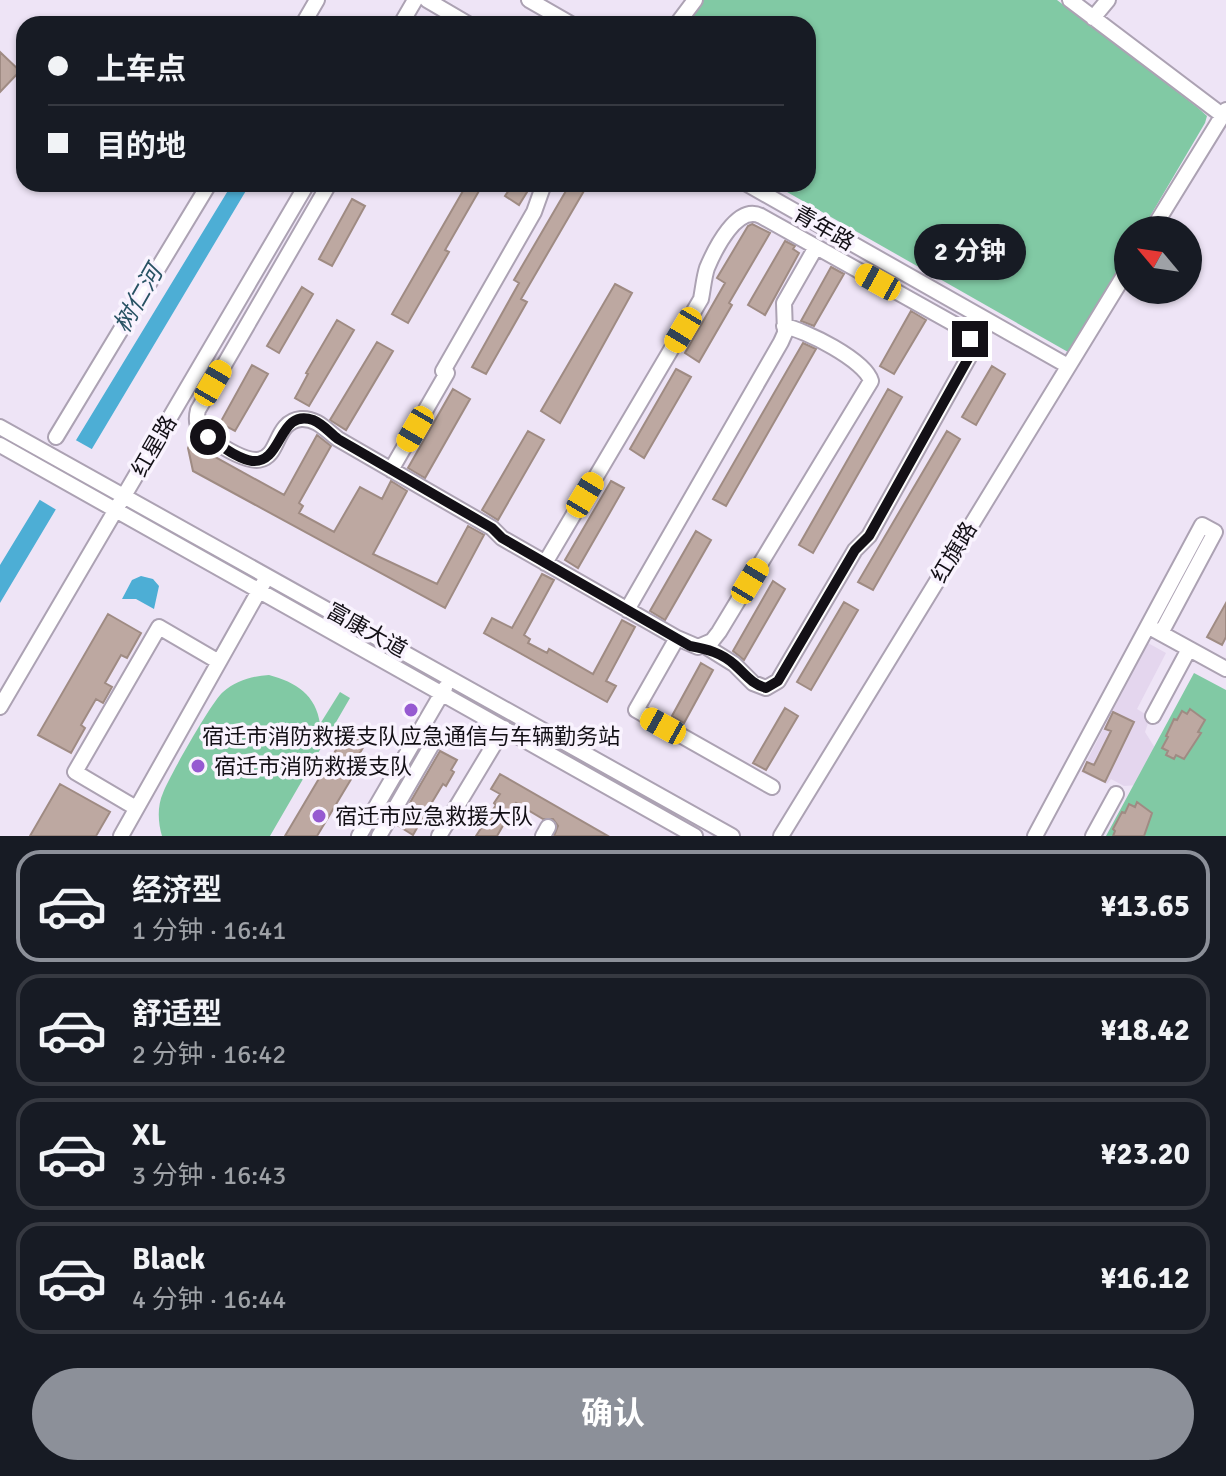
<!DOCTYPE html>
<html lang="zh">
<meta charset="utf-8">
<style>
body{margin:0;font-family:Signika,"Noto Sans SC",sans-serif;background:#20242c;color:#f1f3f6;height:100vh;display:flex;flex-direction:column;font-size:30px;white-space:nowrap}
*{box-sizing:border-box;margin:0}
p{font-size:26px;color:#9ea1a6}
.icon{flex:none;width:44px;height:44px;fill:none;stroke:currentColor;stroke-width:2;stroke-linecap:round;stroke-linejoin:round}
.map{position:relative;height:836px;overflow:hidden}
.side{display:flex;flex-direction:column;background:#171b24;flex:1}
.side>*{flex:none}
.hud{position:absolute;left:16px;top:16px;width:800px;height:176px;border-radius:24px;box-shadow:0 2px 6px #0004;display:grid;align-content:center;height:176px;padding:0 32px;background:#171b24}
.needle{width:52px;rotate:299deg}
.fabs{position:absolute;left:1114px;top:216px;display:grid;gap:16px}
.fabs a{display:grid;place-items:center;width:88px;height:88px;border-radius:50%;background:#171b24;box-shadow:0 2px 6px #0004;font-size:40px}
.end{position:absolute;width:36px;height:36px;margin:-18px;border:10px solid #131016;background:#fff;box-shadow:0 0 0 4px #fff}
.from{border-radius:50%}
.bubble{position:absolute;height:56px;border-radius:28px;background:#171b24;box-shadow:0 2px 6px #0004;font-size:26px;font-weight:700;line-height:56px;text-align:center}
.car{position:absolute;width:24px;height:48px;margin:-24px -12px;border-radius:10px;box-shadow:0 0 6px 2px #0007;background:linear-gradient(#f5c518 24%,#345 0 40%,#f5c518 0 76%,#345 0 86%,#f5c518 0)}
.hud b{display:flex;align-items:center;gap:28px;height:76px;font-size:30px}
.hud b+b{border-top:2px solid #363941}
.hud i{width:20px;height:20px;background:#f1f3f6}
ul{padding:14px 0 0;list-style:none}
li{display:flex;align-items:center;gap:24px;height:112px;margin:0 16px 12px;padding:0 16px;border:4px solid #363941;border-radius:24px}
li div{flex:1}
li b{display:block;font-size:30px}
li em{font-style:normal;font-weight:700}
li.current{border-color:#8c9099}
li>.icon{width:72px;height:72px;stroke-width:1.5}
.cta{display:flex;gap:16px;margin-top:auto;padding:16px 32px}
.cta a{flex:1;height:92px;border-radius:48px;background:#8c9099;color:#fff;font-size:32px;font-weight:700;line-height:92px;text-align:center}
.map>svg:first-child{display:block}
</style>
<div class="map">
<svg width="1226" height="836" viewBox="0 0 1226 836">
<rect width="100%" height="100%" fill="#eee4f6"/>
<path fill="#e4d6ee" d="M1148,643L1166,653L1137,709L1150,717L1145,732L1165,764L1139,785L1124,786L1111,779L1107,784L1081,772Z"/>
<path fill="#81c9a4" d="M702,0H1057L1197,107L1207,116L1205,123L1142,230H1128V253L1068,352L773,184H808V24H684Z
M1194,673L1226,690V836H1106Z
M269,675C296,682 316,695 320,724L340,692L350,698L270,836H162C158,823 157,806 163,793C169,777 212,701 223,692C236,681 252,676 269,675Z"/>
<path fill="#4daed5" d="M232,184H250L0,603V565Z
M141,576L153,579L159,586L154,609L136,599H122L132,580Z"/>
<path fill="#eee4f6" d="M72,438L97,452L60,512L35,497Z"/>
<path fill="#bda8a1" stroke="#9f8b83" stroke-width="2" d="M0,52L20,71L0,92Z
M467,184H483L445,250L449,252L408,323L392,314Z
M513,184H532L519,205L505,196Z
M570,184H588L521,299L527,302L486,374L472,367L519,283L514,280Z
M352,199L365,206L332,266L319,259Z
M752,224L770,233L729,303L732,305L699,362L685,353L725,283L717,278L748,226Z
M785,241L795,246L793,249L799,253L765,315L748,305Z
M831,267L844,274L814,326L801,321Z
M615,284L632,293L560,423L541,411Z
M302,287L313,294L279,353L267,346Z
M911,311L926,320L894,374L880,366Z
M337,320L354,330L309,406L295,398L308,374L306,373Z
M377,342L393,351L346,430L330,420Z
M803,343L816,349L726,506L713,499Z
M252,365L268,374L235,431L220,423Z
M992,366L1005,374L976,425L962,417Z
M676,369L691,377L644,458L630,449Z
M453,389L470,399L425,478L408,468Z
M888,389L902,397L813,553L799,545Z
M528,431L544,440L498,520L482,510Z
M947,431L960,439L873,590L858,582Z
M317,435L331,446L299,503L303,506L299,513L334,532L360,487L382,499L391,481L407,491L373,554L437,584L468,526L484,535L445,608L193,471L188,448L193,437L217,454L215,457L284,495Z
M611,481L624,488L578,568L565,560Z
M696,531L711,540L665,620L650,611Z
M542,574L554,580L524,635L530,639L528,643L547,653L549,649L593,674L622,620L635,627L606,681L616,686L607,702L484,633L492,618L512,628Z
M773,581L785,589L744,660L733,651Z
M844,602L858,610L811,690L797,682Z
M1226,603V637L1222,645L1207,637Z
M108,614L141,633L127,658L121,655L105,683L112,687L103,703L96,699L81,725L85,728L71,753L38,735Z
M701,663L713,670L684,723L672,716Z
M785,708L798,716L766,770L753,763Z
M1190,709L1205,720L1198,732L1201,733L1184,759L1176,755L1174,759L1166,755L1168,751L1162,748L1168,737L1166,736L1174,719L1177,720L1182,711L1187,714Z
M1113,712L1134,722L1105,782L1083,771L1087,762L1094,765L1111,731L1105,729Z
M346,733L365,744L357,758L362,761L317,836H285Z
M440,751L457,760L451,770L454,772L446,786L443,784L428,809L432,811L425,823L421,821L413,835L397,825Z
M500,774L608,836H554L558,826L553,819H543L516,803L497,836H476L496,805L494,803L500,794L491,789Z
M60,784L110,812L96,836H30Z
M1137,802L1152,813L1144,836H1113L1115,831L1113,829L1122,812L1125,813L1129,804L1135,807Z"/>
<g fill="none" stroke-linecap="round" stroke-linejoin="round">
<defs>
<path id="minor" d="M427,0L468,24
M529,0L571,24
M1070,0L1222,115
M1093,18L1108,0
M303,24L317,0
M401,24L415,0
M677,24L695,0
M329,184L198,410C195,422 198,431 208,437C292,496 262,423 301,419C317,418 326,430 338,439L492,528L502,538L677,638L636,710L772,787
M747,184L1068,366
M1152,230L1226,110
M0,427L732,836
M56,437L209,184
M0,445L695,836
M391,470L447,373L443,371L534,212L544,184
M545,563L701,299C703,289 704,277 707,268C715,249 737,204 761,216L956,325L970,339L969,357L869,536L855,550L778,681L766,688L753,683L734,664L705,646
M627,610L781,342L785,333L784,303L816,247
M1153,629L1226,669
M677,638L698,647L712,641L719,632L871,381C865,360 805,330 784,326
M0,707L307,184
M1153,716L1189,649
M136,808L75,772L159,627L219,662
M121,836L264,582
M359,836L445,688
M379,836L434,741
M439,836L504,728
M543,836L548,827
M781,836L1128,269
M1035,836L1202,525L1215,532L1161,633
M1093,836L1116,794"/>
</defs>
<use href="#minor" stroke="#aca2b3" stroke-width="18"/>
<use href="#minor" stroke="#fff" stroke-width="14"/>
</g>
<g fill="none" stroke-linecap="round" stroke-linejoin="round">
<path stroke="#131016" stroke-width="10" d="M208,437C221,445 237,459 252,461C283,464 278,408 313,420C323,424 330,433 338,439L492,528L502,538L690,646C707,649 722,653 735,665C746,675 752,684 766,688L778,681L855,550L869,536L969,357L970,339"/>
</g>
<g fill="#965ad1" stroke="#f9f3fe" stroke-width="3">
<circle cx="411" cy="710" r="8"/>
<circle cx="198" cy="766" r="8"/>
<circle cx="319" cy="816" r="8"/>
</g>
<g text-anchor="middle" dominant-baseline="central" stroke-width="7" stroke-linejoin="round" paint-order="stroke">
<g font-size="22" fill="#131016" stroke="#f9f3fe">
<text transform="translate(824 228) rotate(30)">青年路</text>
<text transform="translate(154 446) rotate(-60)">红星路</text>
<text transform="translate(954 552) rotate(-59)">红旗路</text>
<text transform="translate(367 630) rotate(29)">富康大道</text>
</g>
<g font-size="22" fill="#131016" stroke="#f9f3fe" text-anchor="start">
<text x="411" y="736" text-anchor="middle">宿迁市消防救援支队应急通信与车辆勤务站</text>
<text x="214" y="766">宿迁市消防救援支队</text>
<text x="335" y="816">宿迁市应急救援大队</text>
</g>
<g font-size="24" font-style="italic" fill="#285263" stroke="#f9f3fe">
<text transform="translate(138 299) rotate(-60)">树仁河</text>
</g>
</g>
</svg>
<div class="fabs">
<a><svg class="needle" viewBox="-14 -14 28 28"><path d="M0-13l5 13h-10z" fill="#e53935"/><path d="M0 13l5-13h-10z" fill="#9ea1a6"/></svg></a>
</div>
<i class="end from" style="left:208px;top:437px"></i>
<i class="end" style="left:970px;top:339px"></i>
<div class="bubble" style="left:914px;top:224px;width:112px">2 分钟</div>
<i class="car" style="left:878px;top:282px;rotate:299deg"></i>
<i class="car" style="left:683px;top:330px;rotate:211deg"></i>
<i class="car" style="left:213px;top:383px;rotate:30deg"></i>
<i class="car" style="left:415px;top:429px;rotate:210deg"></i>
<i class="car" style="left:585px;top:495px;rotate:31deg"></i>
<i class="car" style="left:750px;top:581px;rotate:31deg"></i>
<i class="car" style="left:663px;top:726px;rotate:299deg"></i>
<div class="hud">
<b><i class="from"></i>上车点</b>
<b><i></i>目的地</b>
</div>
</div>
<section class="side">
<ul>
<li class="current"><svg class="icon" aria-label="car" viewBox="0 0 24 24"><path d="M5 17H2v-5l4-1 3-4h7l3 4 3 1v5h-3M9 17h6M6 11h13"/><circle cx="7" cy="17" r="2"/><circle cx="17" cy="17" r="2"/></svg><div><b>经济型</b><p>1 分钟 · 16:41</p></div><em>¥13.65</em></li>
<li><svg class="icon" aria-label="car" viewBox="0 0 24 24"><path d="M5 17H2v-5l4-1 3-4h7l3 4 3 1v5h-3M9 17h6M6 11h13"/><circle cx="7" cy="17" r="2"/><circle cx="17" cy="17" r="2"/></svg><div><b>舒适型</b><p>2 分钟 · 16:42</p></div><em>¥18.42</em></li>
<li><svg class="icon" aria-label="car" viewBox="0 0 24 24"><path d="M5 17H2v-5l4-1 3-4h7l3 4 3 1v5h-3M9 17h6M6 11h13"/><circle cx="7" cy="17" r="2"/><circle cx="17" cy="17" r="2"/></svg><div><b>XL</b><p>3 分钟 · 16:43</p></div><em>¥23.20</em></li>
<li><svg class="icon" aria-label="car" viewBox="0 0 24 24"><path d="M5 17H2v-5l4-1 3-4h7l3 4 3 1v5h-3M9 17h6M6 11h13"/><circle cx="7" cy="17" r="2"/><circle cx="17" cy="17" r="2"/></svg><div><b>Black</b><p>4 分钟 · 16:44</p></div><em>¥16.12</em></li>
</ul>
<div class="cta"><a>确认</a></div>
</section>
